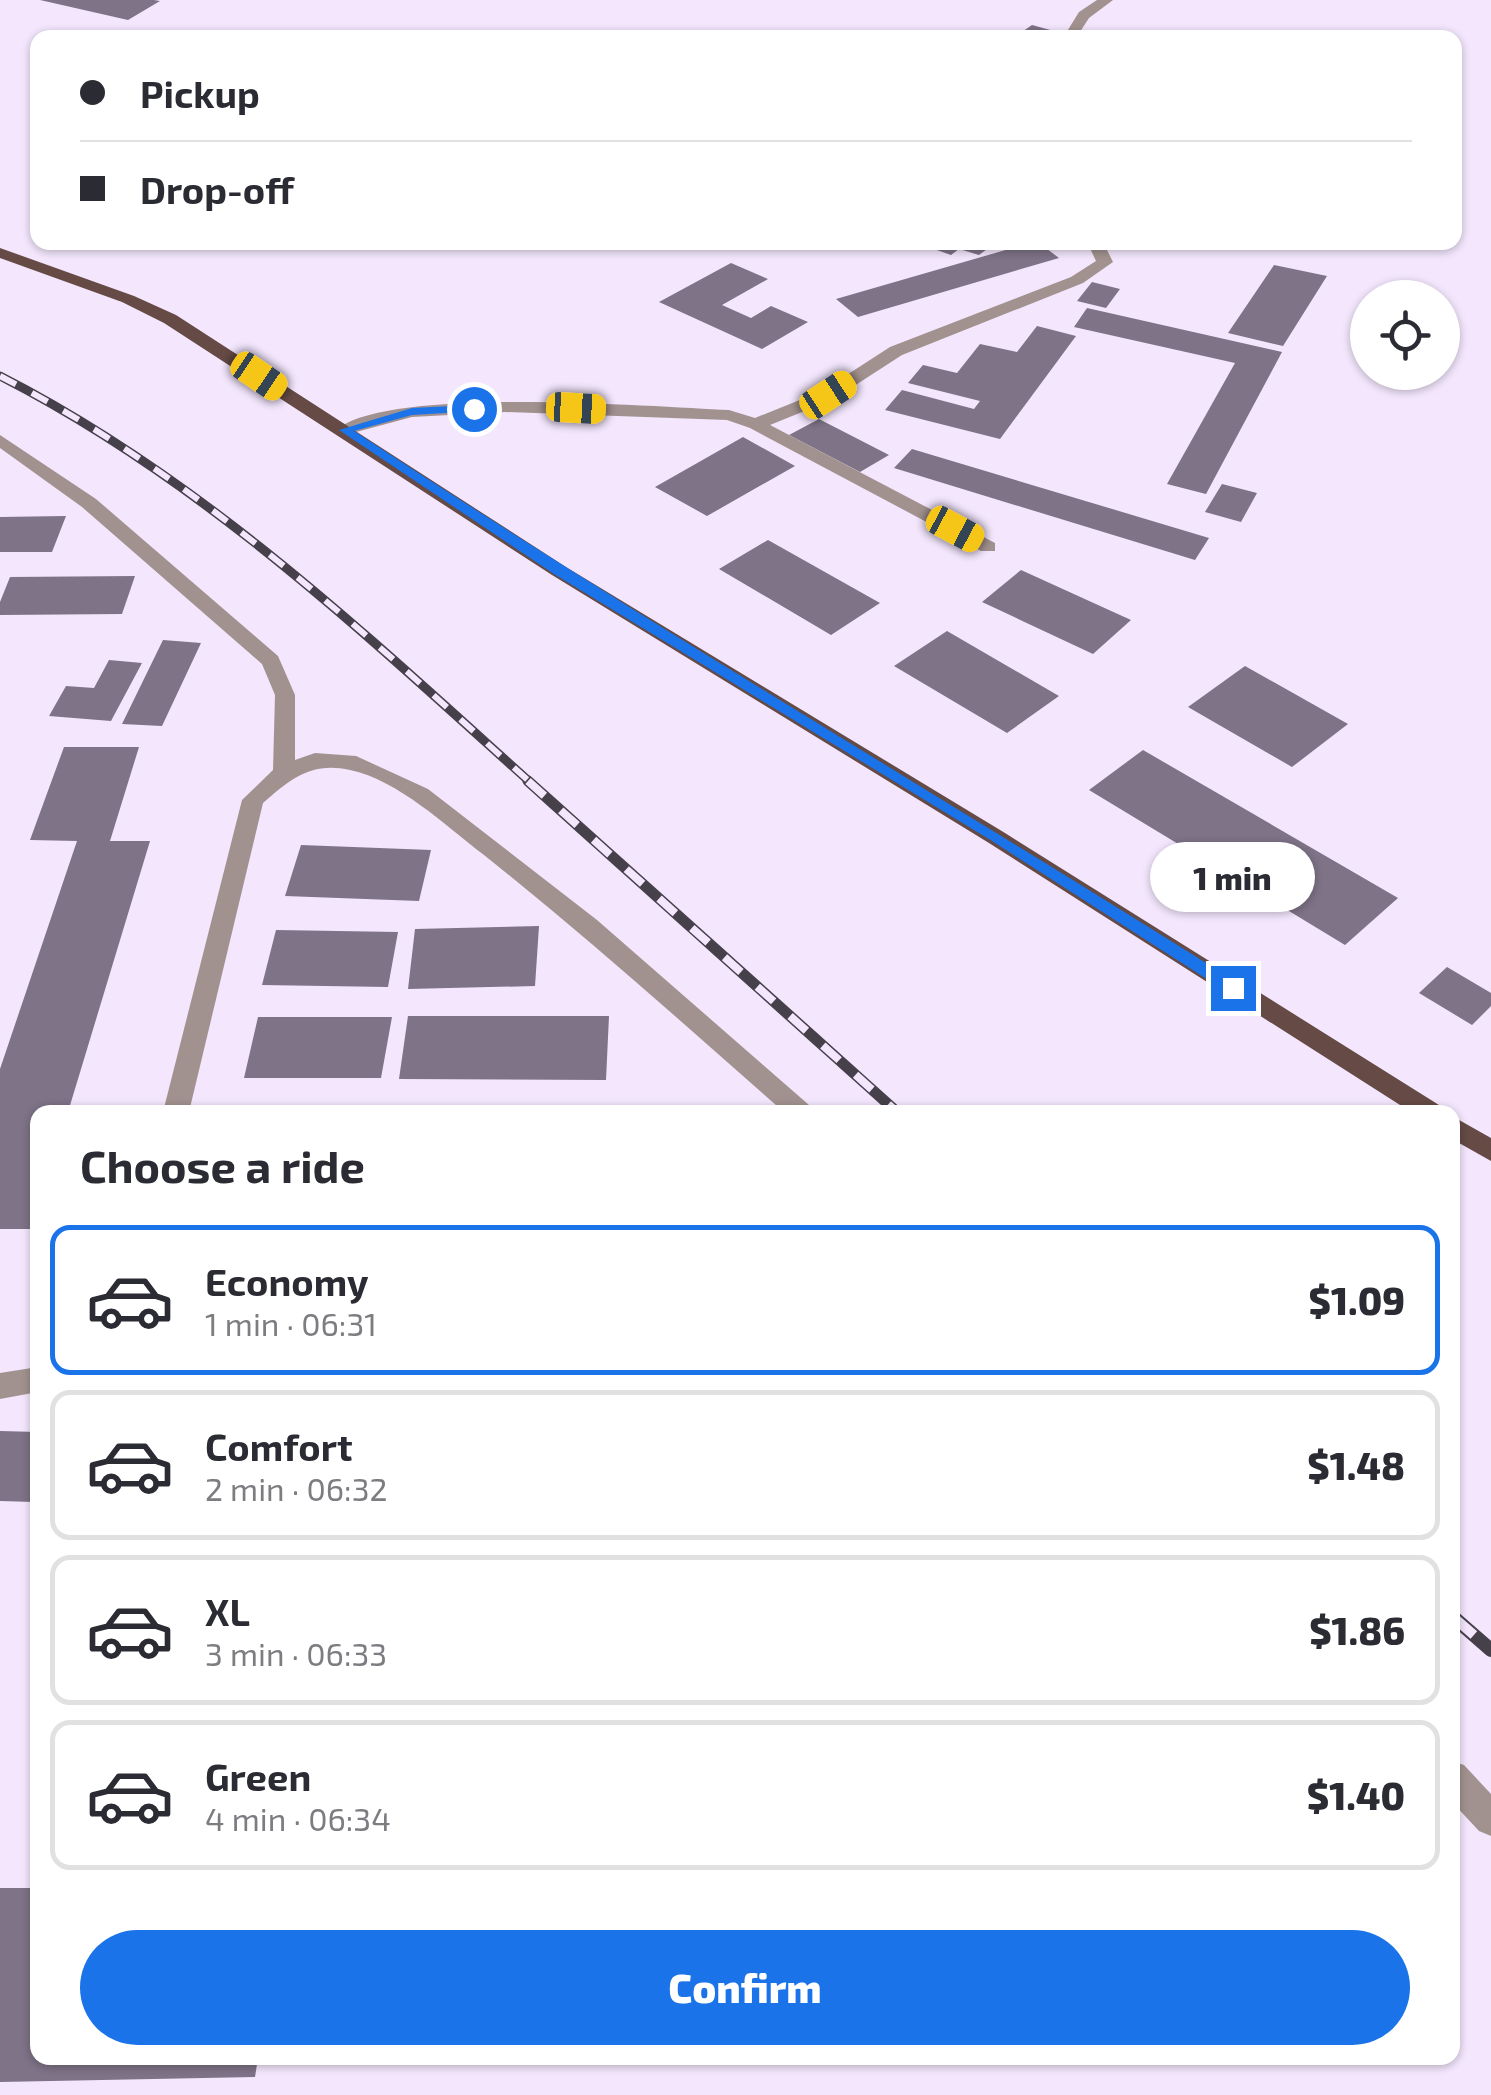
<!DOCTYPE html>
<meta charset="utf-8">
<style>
body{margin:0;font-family:"Exo 2",sans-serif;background:#f2f2f3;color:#2b2b33;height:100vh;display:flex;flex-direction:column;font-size:38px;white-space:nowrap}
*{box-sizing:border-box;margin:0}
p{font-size:32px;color:#7c7c81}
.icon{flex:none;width:55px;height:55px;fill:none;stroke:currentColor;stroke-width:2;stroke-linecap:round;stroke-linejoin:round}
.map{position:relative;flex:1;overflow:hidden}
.side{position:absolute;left:30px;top:1105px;width:1430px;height:960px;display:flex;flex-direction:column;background:#fff;border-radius:20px;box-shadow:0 2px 8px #0004}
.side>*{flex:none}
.top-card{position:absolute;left:30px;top:30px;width:1432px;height:220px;border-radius:20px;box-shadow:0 2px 8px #0004;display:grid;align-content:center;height:220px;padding:0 50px;background:#fff}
.fabs{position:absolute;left:1350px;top:280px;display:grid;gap:20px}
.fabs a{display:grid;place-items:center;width:110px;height:110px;border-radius:50%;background:#fff;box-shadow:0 2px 8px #0004;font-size:50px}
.end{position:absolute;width:45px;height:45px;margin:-22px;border:12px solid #1a73e8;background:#fff;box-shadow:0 0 0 5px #fff}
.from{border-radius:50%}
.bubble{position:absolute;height:70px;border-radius:35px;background:#fff;box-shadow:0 2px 8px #0004;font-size:32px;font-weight:800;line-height:70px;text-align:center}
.car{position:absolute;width:30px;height:60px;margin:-30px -15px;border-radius:12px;box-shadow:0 0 8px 2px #0007;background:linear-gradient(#f5c518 24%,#345 0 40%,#f5c518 0 76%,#345 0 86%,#f5c518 0)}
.top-card b{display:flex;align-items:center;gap:35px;height:95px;font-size:38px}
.top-card b+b{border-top:2px solid #e1e1e2}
.top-card i{width:25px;height:25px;background:#2b2b33}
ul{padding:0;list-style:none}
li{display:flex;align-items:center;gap:30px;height:150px;margin:0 20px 15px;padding:0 30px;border:5px solid #e1e1e2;border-radius:20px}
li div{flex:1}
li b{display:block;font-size:38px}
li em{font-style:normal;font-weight:800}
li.active{border-color:#1a73e8}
li>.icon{width:90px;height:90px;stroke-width:1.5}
h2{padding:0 50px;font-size:45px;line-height:120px}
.button{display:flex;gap:20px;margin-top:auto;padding:20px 50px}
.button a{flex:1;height:115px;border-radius:60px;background:#1a73e8;color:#fff;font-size:40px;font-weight:800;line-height:115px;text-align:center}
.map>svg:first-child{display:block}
</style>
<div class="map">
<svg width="1491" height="2095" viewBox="0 0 1491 2095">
<rect width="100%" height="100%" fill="#f3e6fd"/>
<path fill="#7e7387" d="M40,0H154L160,1L128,20Z
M1032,25L1054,31L1044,38H1013Z
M914,242H991L994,244L979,255L959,249L951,255Z
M1000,242H1038L1059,258L858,317L836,299L1009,249Z
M731,263L768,279L722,305L751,318L771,306L808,322L762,349L659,302Z
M1274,265L1327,276L1283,346L1228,333Z
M1092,282L1120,289L1106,308L1077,301Z
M1087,308L1282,352L1206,494L1167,484L1235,363L1074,327Z
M1037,326L1076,336L1000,439L885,410L902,390L974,409L980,401L908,383L923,365L957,373L980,344L1017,352Z
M819,419L889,455L860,472L789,435Z
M743,437L795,466L707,516L655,487Z
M912,449L1209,538L1195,560L894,468Z
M1222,484L1257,493L1241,522L1205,512Z
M66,516L52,552H0V517Z
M768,540L880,603L831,635L719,569Z
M1021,570L1131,620L1093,654L982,602Z
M135,576L122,614L0,615V602L10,577Z
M947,631L1059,696L1007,733L894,666Z
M163,640L201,643L162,726L122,724Z
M109,660L142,663L111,721L49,716L66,686L94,688Z
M1245,666L1348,724L1292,767L1188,707Z
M64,747H139L110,841H150L68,1112H38V1214L33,1229H0V1069L77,841L30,840Z
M1143,750L1398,898L1345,945L1089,790Z
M301,845L431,850L419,901L285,896Z
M539,926L535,986L408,989L415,929Z
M276,930L398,932L388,987L262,985Z
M1447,967L1491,993V1006L1472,1025L1419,993Z
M408,1016H609L606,1080L399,1079Z
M258,1017H392L381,1078H244Z
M0,1431L38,1432L34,1502L0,1501Z
M0,1888H38V2058H258L255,2077L0,2082Z"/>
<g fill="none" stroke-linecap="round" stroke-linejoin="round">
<path fill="#a2928f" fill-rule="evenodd" d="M1097,0H1113L1089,18L1076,38H1063L1079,12Z
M1087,242H1103L1113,262L1083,283L902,355L834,399L770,425L995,543V551H981L750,428L727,420L505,412L412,417L345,435L336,430C390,385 652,407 729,410L755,418L822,391L890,347L1071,277L1096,261Z"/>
<path fill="#a2928f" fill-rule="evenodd" d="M0,435L96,499L278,656L295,695V760L315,753L356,756L428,789L597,920L809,1105L813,1112H784C685,1025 587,937 484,855C446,826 398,780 350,770C312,761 290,779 263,803L189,1112H163L242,800L273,770L275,695L262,664L82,507L0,448Z
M38,1367V1392L0,1399V1373Z
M1452,1761L1464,1765L1491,1794V1836L1479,1831L1452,1802Z"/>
<path fill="#654a45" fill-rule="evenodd" d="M0,248L134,296L176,315L566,567L1005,833L1439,1105L1443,1112H1411L989,843L552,575L164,323L122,302L0,258Z
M1452,1116L1491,1138V1161L1452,1139Z"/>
<defs>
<path id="rail-far2" d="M0,376C202,479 364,633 531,783"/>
<path id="rail-far1" d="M528,781L897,1112"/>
<path id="rail" d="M1452,1616L1491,1650"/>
</defs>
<use href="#rail-far2" stroke="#46404b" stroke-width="9"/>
<use href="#rail-far1" stroke="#46404b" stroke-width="11"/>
<use href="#rail" stroke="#46404b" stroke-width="14"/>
<use href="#rail-far2" stroke="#f3e6fd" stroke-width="6" stroke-dasharray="18" stroke-linecap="butt"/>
<use href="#rail-far1" stroke="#f3e6fd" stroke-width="8" stroke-dasharray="22" stroke-linecap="butt"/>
<use href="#rail" stroke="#f3e6fd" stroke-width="10" stroke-dasharray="29" stroke-linecap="butt"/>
</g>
<path fill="#1a73e8" d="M474,405L478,411L412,415L354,431C645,622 944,798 1238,983V992H1227L992,841L554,574L339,430L412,408Z"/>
</svg>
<div class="fabs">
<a><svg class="icon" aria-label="locate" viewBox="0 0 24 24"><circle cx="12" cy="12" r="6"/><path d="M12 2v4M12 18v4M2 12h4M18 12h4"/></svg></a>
</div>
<i class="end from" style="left:474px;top:409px"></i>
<i class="end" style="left:1233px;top:988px"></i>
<div class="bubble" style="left:1150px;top:842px;width:165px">1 min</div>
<i class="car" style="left:259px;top:376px;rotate:124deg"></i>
<i class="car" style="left:828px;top:395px;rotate:57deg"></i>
<i class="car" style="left:576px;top:408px;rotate:93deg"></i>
<i class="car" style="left:955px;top:529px;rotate:118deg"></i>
<div class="top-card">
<b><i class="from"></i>Pickup</b>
<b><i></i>Drop-off</b>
</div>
<section class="side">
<h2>Choose a ride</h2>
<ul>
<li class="active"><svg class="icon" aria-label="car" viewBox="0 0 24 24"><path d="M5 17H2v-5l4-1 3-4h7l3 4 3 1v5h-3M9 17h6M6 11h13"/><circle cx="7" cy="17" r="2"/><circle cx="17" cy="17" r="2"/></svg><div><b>Economy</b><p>1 min · 06:31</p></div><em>$1.09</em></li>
<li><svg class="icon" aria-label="car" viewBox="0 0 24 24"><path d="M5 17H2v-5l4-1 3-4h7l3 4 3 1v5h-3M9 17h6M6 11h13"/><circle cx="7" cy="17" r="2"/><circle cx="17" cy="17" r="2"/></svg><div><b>Comfort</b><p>2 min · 06:32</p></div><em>$1.48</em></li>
<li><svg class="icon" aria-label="car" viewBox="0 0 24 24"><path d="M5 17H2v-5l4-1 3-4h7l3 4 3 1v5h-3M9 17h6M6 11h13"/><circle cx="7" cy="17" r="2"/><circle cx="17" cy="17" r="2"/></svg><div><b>XL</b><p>3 min · 06:33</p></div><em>$1.86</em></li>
<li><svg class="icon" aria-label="car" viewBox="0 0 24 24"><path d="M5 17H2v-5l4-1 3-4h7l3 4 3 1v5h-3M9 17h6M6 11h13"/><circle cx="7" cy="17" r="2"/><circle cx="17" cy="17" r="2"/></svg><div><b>Green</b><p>4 min · 06:34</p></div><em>$1.40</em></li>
</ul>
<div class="button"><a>Confirm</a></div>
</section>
</div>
